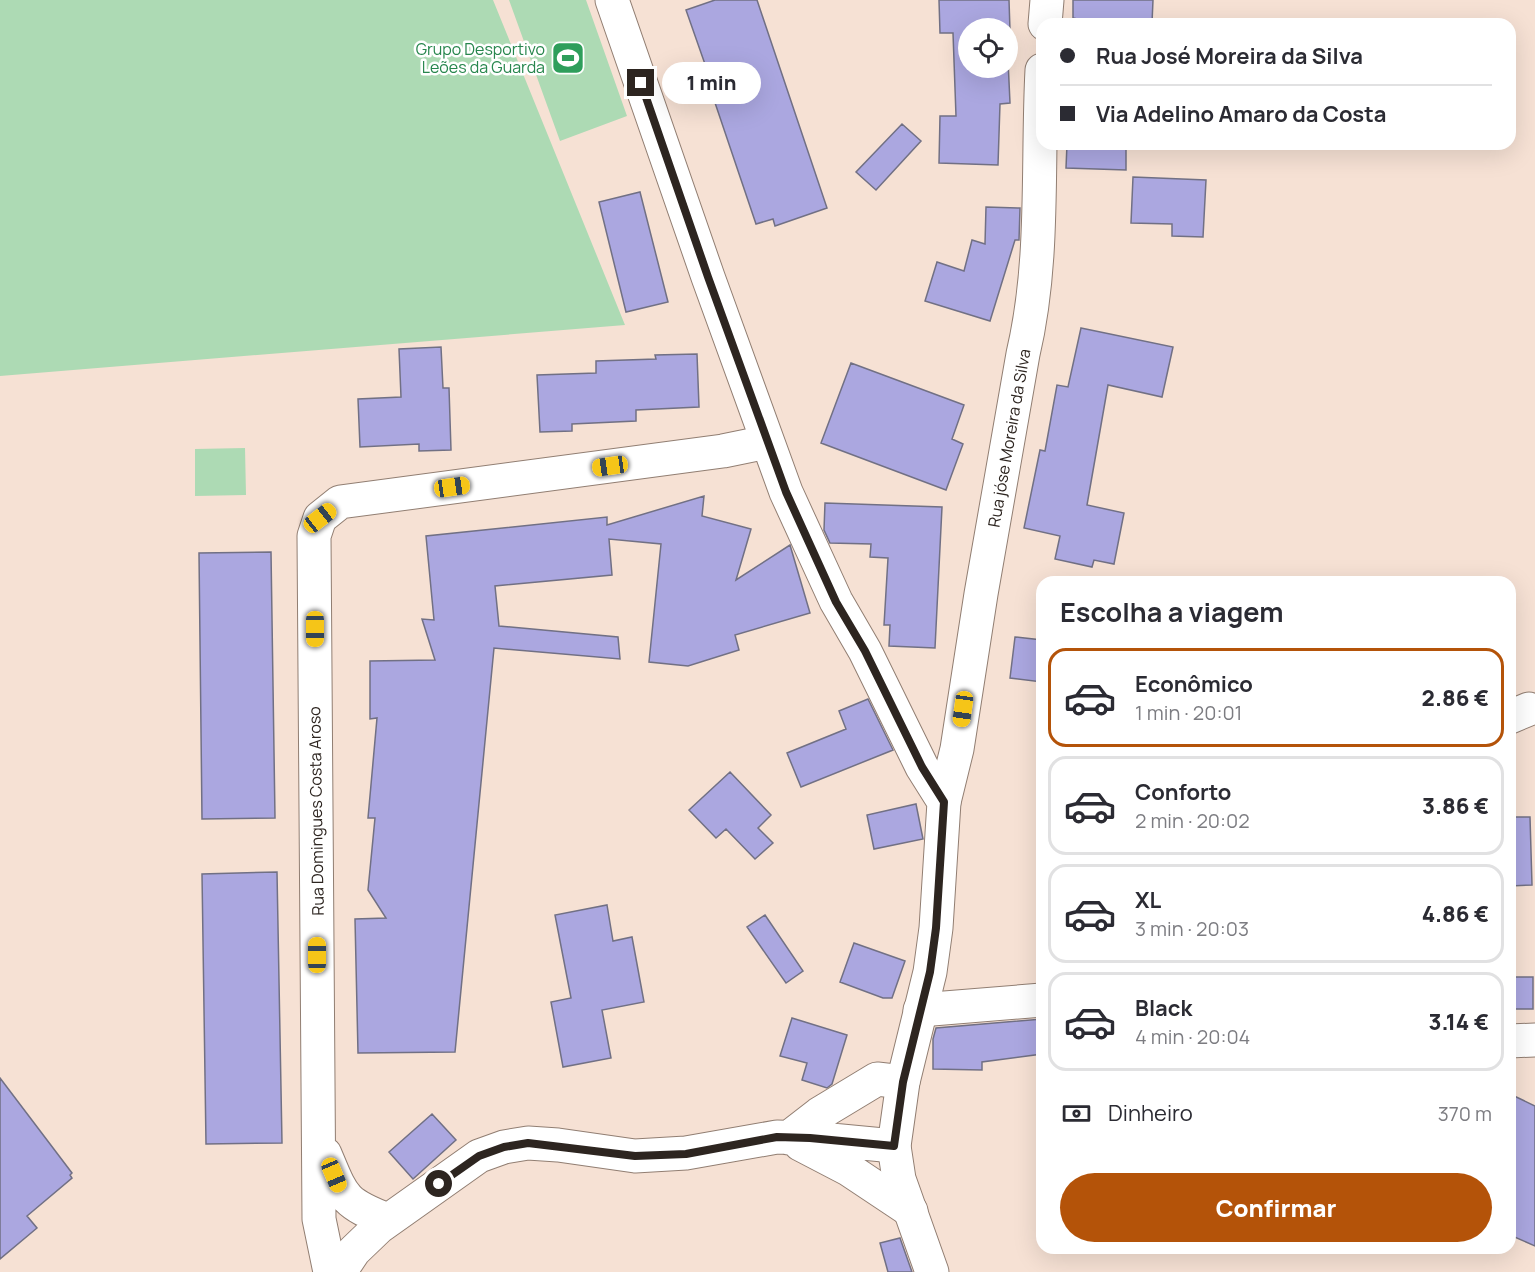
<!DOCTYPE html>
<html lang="pt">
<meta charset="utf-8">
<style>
body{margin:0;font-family:Manrope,sans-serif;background:#f2f2f3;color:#2b2b33;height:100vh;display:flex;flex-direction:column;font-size:22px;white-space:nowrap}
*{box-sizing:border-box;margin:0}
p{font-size:20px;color:#7c7c81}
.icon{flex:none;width:33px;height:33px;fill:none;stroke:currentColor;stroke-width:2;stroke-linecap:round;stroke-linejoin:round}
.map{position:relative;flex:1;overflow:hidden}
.details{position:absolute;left:1036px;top:576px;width:480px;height:678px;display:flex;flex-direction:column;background:#fff;border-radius:18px;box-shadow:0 6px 24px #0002}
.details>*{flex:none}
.hud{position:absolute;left:1036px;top:18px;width:480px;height:132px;border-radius:18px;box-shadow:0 6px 24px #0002;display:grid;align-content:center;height:132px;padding:0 24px;background:#fff}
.controls{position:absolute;left:958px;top:18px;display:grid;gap:12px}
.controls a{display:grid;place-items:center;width:60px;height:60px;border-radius:50%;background:#fff;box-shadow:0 6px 24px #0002;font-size:30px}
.end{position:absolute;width:27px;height:27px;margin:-14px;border:8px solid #2d2520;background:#fff;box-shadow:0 0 0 3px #fff}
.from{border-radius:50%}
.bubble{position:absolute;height:42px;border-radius:21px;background:#fff;box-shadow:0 6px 24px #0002;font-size:20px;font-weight:800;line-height:42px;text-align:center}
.car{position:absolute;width:18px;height:36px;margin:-18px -9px;border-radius:8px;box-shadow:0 0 4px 2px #0007;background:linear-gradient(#f5c518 24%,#345 0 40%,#f5c518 0 76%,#345 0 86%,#f5c518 0)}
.hud b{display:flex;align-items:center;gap:21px;height:57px;font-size:22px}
.hud b+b{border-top:2px solid #e1e1e2}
.hud i{width:15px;height:15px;background:#2b2b33}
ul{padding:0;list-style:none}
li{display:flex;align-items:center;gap:18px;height:99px;margin:0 12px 9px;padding:0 12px;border:3px solid #e1e1e2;border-radius:18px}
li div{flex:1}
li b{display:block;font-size:22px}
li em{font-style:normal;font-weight:800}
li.current{border-color:#b45309}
li>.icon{width:54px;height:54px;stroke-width:1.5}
h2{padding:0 24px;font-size:27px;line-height:72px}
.pay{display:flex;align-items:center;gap:15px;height:66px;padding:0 24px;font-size:22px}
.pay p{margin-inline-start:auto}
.action{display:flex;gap:12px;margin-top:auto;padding:12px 24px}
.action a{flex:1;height:69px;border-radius:36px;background:#b45309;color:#fff;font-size:24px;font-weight:800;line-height:69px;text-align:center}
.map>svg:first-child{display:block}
</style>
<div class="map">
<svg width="1535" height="1272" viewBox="0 0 1535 1272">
<rect width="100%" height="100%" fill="#f6e1d4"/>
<path fill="#addab4" d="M0,0H493L625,325L0,376Z
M509,0H586L627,116L560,141Z
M245,448L246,495L195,496V449Z"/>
<path fill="#aba7e0" stroke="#717084" stroke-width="1.5" d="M715,0H757L827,208L775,226L773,219L756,224L710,88L713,87L686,10Z
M939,0H1009L1010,31L1008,28H969V68H1008V60L1010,103L1000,104L998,165L939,163L940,116H956L953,33H940Z
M1073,0H1153L1152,23L1078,24V19L1073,18Z
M902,124L921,141L876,190L856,172Z
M1067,144H1126V170L1066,168Z
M1133,177L1206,180L1203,237L1172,236V224L1131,223Z
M640,192L668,302L626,312L599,202Z
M986,207L1020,208L1019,240H1015L990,321L925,301L937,262L964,271L972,240L985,244Z
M1081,328L1173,347L1162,397L1108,385L1087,505L1124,513L1114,564L1094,560L1092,567L1055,559L1060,536L1024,528L1040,450L1045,451L1057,385L1068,387Z
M441,347L443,388H449L451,450L419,451V444L360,447L358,399L401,397L399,349Z
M697,354L699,407L636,410V421L572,424V431L540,432L537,375L596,373V361L656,359L655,355Z
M851,363L964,405L952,439L963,444L946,490L821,443Z
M704,496L702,516L751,529L736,580L790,545L810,613L735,635L739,650L688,666L649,662L661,544L609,539L612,575L495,586L499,626L618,637L620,659L494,648L455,1052L358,1053L355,919L386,918L368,890L375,818H368L377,718L370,719V661L435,660L422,619L434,620L426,536L607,517V525Z
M825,503L942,507L935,648L889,646L890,625H884L888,558L870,557L871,544L830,543L824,530Z
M271,552L275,818L202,819L199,553Z
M1015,637L1042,640V682L1010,678Z
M868,699L893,750L801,787L787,753L846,729L839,711Z
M730,772L771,815L758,828L773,843L755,859L726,829L716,838L689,810Z
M916,804L923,839L874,849L867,815Z
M1510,817H1530L1532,885L1510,886Z
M277,872L282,1143L206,1144L202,874Z
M607,905L613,941L632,937L644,1002L602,1010L611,1058L563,1067L551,1002L571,998L555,915Z
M765,915L803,971L786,983L747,927Z
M854,943L905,961L892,998H883L840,982Z
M1510,977H1533V1009H1510Z
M792,1018L847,1035L832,1084L827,1088L802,1080L807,1063L780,1056Z
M1042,1019V1054L982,1062V1070L933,1069V1039L936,1028Z
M0,1078L72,1173L70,1175L72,1178L27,1216L37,1228L0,1259Z
M1510,1094L1535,1106V1246L1510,1235Z
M432,1114L456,1140L413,1179L389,1152Z
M900,1238L912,1272H888L880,1243Z"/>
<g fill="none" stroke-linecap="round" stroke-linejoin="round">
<defs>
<path id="minor" d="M1045,24L1047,0
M1510,717L1529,709
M944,802L957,749L981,594L1023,354C1045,261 1037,164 1042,70
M920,1010L1042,1000
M1510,1041L1535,1040
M788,1138L819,1114L877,1079L903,1082
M800,1144L848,1169L911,1211
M325,1154C343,1197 343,1203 388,1220
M330,1272L319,1219L314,536L320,518L340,502L723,451L767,442
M340,1272L354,1251L379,1227L479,1156L504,1147L528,1143L558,1145L635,1156L686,1153L777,1137L810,1138L894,1146"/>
<path id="major" d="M612,0L708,277L786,492L836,601L865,651L922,767L944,802L936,928L930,972L903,1082L894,1146L899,1179L932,1272"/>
</defs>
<use href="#minor" stroke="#917e72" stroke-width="35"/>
<use href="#major" stroke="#917e72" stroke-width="35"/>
<use href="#minor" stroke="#fff" stroke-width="33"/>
<use href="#major" stroke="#fff" stroke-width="33"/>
</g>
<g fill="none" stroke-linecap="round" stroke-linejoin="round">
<path stroke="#2d2520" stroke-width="8" d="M439,1184L479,1156L504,1147L528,1143L635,1156L686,1154L777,1137L810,1138L894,1146L903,1082L930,972L936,928L944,802L922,767L865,651L836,602L786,492L708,277L641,83"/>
</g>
<defs>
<symbol id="stadium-square" viewBox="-11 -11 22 22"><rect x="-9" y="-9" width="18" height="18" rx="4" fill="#2e9e5b" stroke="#fff"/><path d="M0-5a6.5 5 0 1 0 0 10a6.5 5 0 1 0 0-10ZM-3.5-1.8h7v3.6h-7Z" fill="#fff"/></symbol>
</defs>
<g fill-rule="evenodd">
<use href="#stadium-square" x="549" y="39" width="38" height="38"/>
</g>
<g text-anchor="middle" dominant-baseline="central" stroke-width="5" stroke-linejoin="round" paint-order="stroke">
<g font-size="16" fill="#27864d" stroke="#fff" text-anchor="end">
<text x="545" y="49">Grupo Desportivo<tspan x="545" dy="18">Leões da Guarda</tspan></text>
</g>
<g font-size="16" fill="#2d2520" stroke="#fff">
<text transform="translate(1009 438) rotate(-80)">Rua jóse Moreira da Silva</text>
<text transform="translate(316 811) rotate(-91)">Rua Domingues Costa Aroso</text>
</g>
</g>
</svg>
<div class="controls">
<a><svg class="icon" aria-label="locate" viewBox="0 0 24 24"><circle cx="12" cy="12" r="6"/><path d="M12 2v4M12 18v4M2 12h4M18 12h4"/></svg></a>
</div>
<i class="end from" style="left:439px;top:1184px"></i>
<i class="end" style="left:641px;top:83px"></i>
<div class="bubble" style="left:662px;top:62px;width:99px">1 min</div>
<i class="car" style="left:610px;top:466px;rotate:262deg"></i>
<i class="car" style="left:452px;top:487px;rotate:82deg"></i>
<i class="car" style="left:320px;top:518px;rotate:52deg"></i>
<i class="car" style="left:315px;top:629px;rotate:180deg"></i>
<i class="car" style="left:963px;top:709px;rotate:188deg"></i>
<i class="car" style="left:317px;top:955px;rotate:0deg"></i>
<i class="car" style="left:334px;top:1175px;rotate:157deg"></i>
<div class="hud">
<b><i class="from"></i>Rua José Moreira da Silva</b>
<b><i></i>Via Adelino Amaro da Costa</b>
</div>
<section class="details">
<h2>Escolha a viagem</h2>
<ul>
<li class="current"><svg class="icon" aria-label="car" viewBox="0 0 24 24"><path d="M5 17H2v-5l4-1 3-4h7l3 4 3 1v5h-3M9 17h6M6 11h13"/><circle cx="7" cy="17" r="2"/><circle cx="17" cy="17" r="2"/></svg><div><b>Econômico</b><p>1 min · 20:01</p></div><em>2.86 €</em></li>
<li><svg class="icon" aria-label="car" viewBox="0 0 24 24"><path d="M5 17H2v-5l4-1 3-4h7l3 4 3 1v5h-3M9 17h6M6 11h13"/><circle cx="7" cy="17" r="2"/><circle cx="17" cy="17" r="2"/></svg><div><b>Conforto</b><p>2 min · 20:02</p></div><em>3.86 €</em></li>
<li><svg class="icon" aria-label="car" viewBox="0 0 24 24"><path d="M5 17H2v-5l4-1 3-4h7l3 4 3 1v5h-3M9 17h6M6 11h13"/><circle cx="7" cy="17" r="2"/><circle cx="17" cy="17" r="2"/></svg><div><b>XL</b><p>3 min · 20:03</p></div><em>4.86 €</em></li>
<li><svg class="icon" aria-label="car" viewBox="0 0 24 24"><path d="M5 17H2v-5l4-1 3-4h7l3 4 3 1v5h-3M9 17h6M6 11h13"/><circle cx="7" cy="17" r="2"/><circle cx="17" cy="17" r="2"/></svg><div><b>Black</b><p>4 min · 20:04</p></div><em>3.14 €</em></li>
</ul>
<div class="pay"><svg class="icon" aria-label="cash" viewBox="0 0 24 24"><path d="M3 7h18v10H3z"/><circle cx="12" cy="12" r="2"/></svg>Dinheiro<p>370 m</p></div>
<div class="action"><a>Confirmar</a></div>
</section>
</div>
